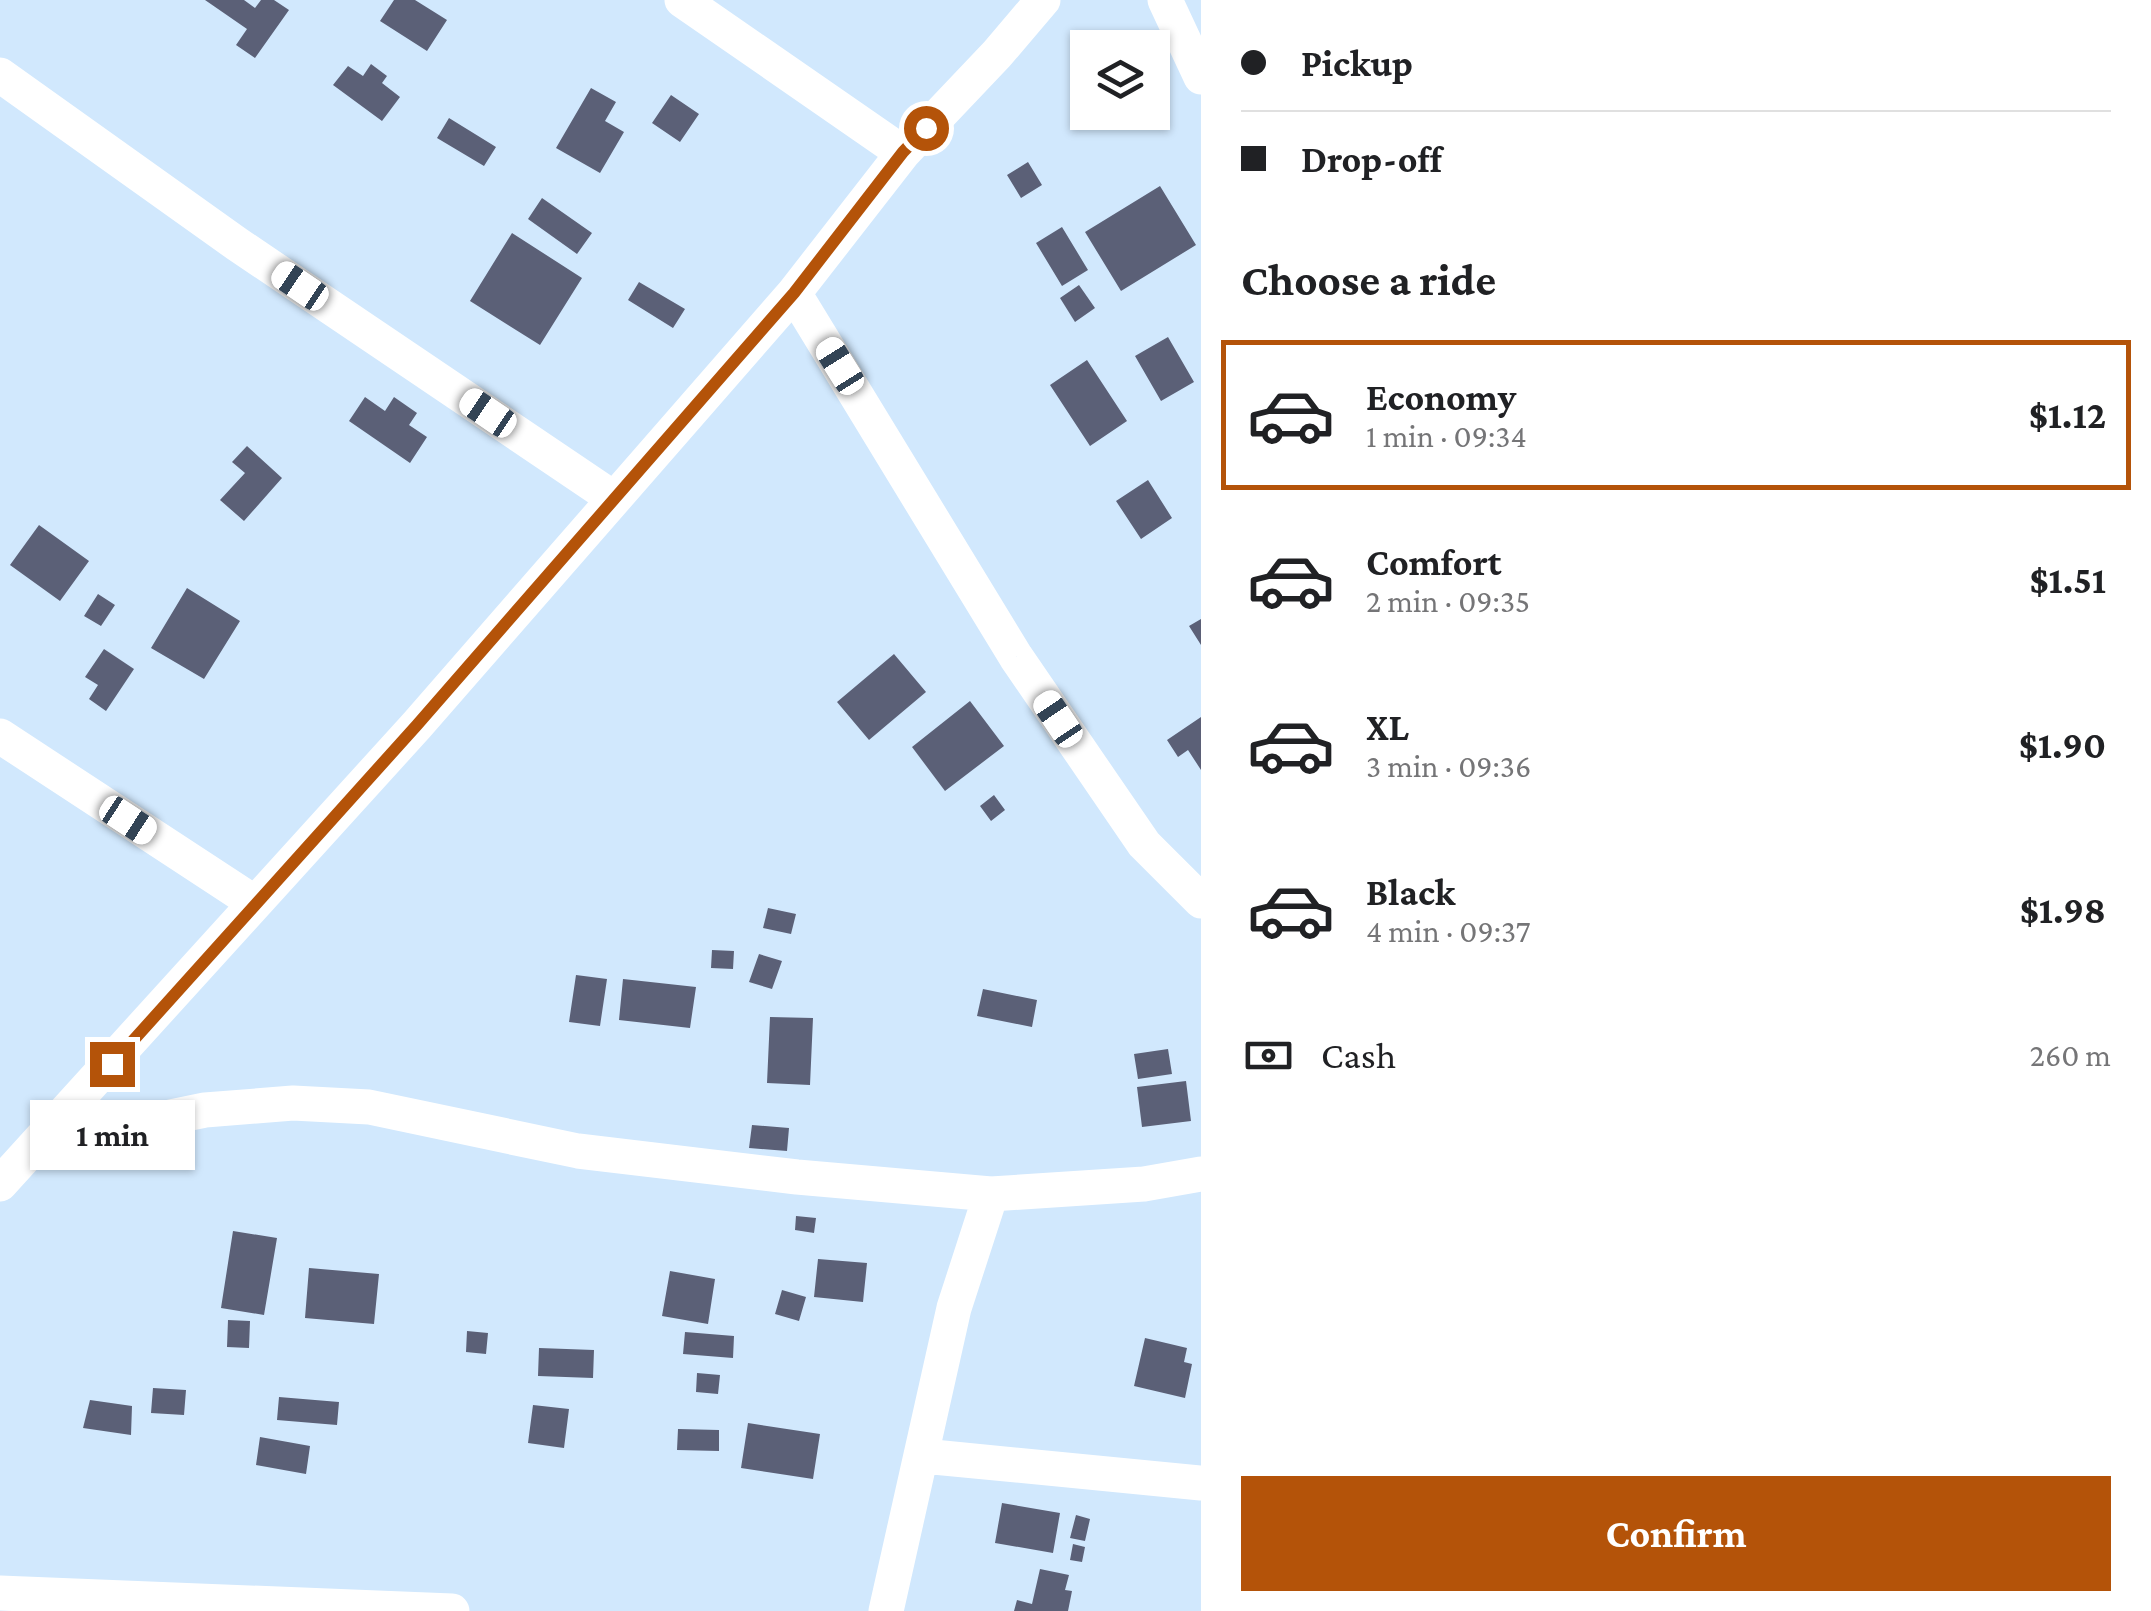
<!DOCTYPE html>
<meta charset="utf-8">
<style>
body{margin:0;font-family:"Crimson Pro",serif;background:#f6f6f6;color:#202124;height:100vh;display:flex;flex-direction:column;font-size:38px;white-space:nowrap}
*{box-sizing:border-box;margin:0}
p{font-size:32px;color:#757577}
.icon{flex:none;width:55px;height:55px;fill:none;stroke:currentColor;stroke-width:2;stroke-linecap:round;stroke-linejoin:round}
.map{position:relative;flex:1;overflow:hidden}
.details{display:flex;flex-direction:column;background:#fff;width:950px}
.details>*{flex:none}
.banner{display:grid;align-content:center;height:220px;padding:0 40px;background:#fff}
.buttons{position:absolute;left:1070px;top:30px;display:grid;gap:20px}
.buttons a{display:grid;place-items:center;width:100px;height:100px;border-radius:0px;background:#fff;box-shadow:0 2px 8px #0004;font-size:50px}
.end{position:absolute;width:45px;height:45px;margin:-22px;border:12px solid #b45309;background:#fff;box-shadow:0 0 0 5px #fff}
.from{border-radius:50%}
.bubble{position:absolute;height:70px;border-radius:0px;background:#fff;box-shadow:0 2px 8px #0004;font-size:32px;font-weight:700;line-height:70px;text-align:center}
.car{position:absolute;width:30px;height:60px;margin:-30px -15px;border-radius:12px;box-shadow:0 0 8px 2px #0007;background:linear-gradient(#fff 24%,#345 0 40%,#fff 0 76%,#345 0 86%,#fff 0)}
.banner b{display:flex;align-items:center;gap:35px;height:95px;font-size:38px}
.banner b+b{border-top:2px solid #e0e0e0}
.banner i{width:25px;height:25px;background:#202124}
ul{padding:0;list-style:none}
li{display:flex;align-items:center;gap:30px;height:150px;margin:0 20px 15px;padding:0 20px;border:5px solid transparent;border-radius:0px}
li div{flex:1}
li b{display:block;font-size:38px}
li em{font-style:normal;font-weight:700}
li.selected{border-color:#b45309}
li>.icon{width:90px;height:90px;stroke-width:1.5}
h2{padding:0 40px;font-size:45px;line-height:120px}
.pay{display:flex;align-items:center;gap:25px;height:110px;padding:0 40px;font-size:38px}
.pay p{margin-inline-start:auto}
.button{display:flex;gap:20px;margin-top:auto;padding:20px 40px}
.button a{flex:1;height:115px;border-radius:0px;background:#b45309;color:#fff;font-size:40px;font-weight:700;line-height:115px;text-align:center}
main{display:flex;flex:1;min-height:0}
.map>svg:first-child{display:block}
</style>
<main>
<div class="map">
<svg width="1201" height="1611" viewBox="0 0 1201 1611">
<rect width="100%" height="100%" fill="#d1e8fd"/>
<path fill="#5b6077" d="M205,0H244L255,8L261,0H274L289,10L255,58L236,45L247,29Z
M394,0H415L447,20L427,51L380,21Z
M371,64L387,76L382,83L400,97L382,121L333,85L348,66L363,76Z
M591,88L616,102L605,121L624,132L600,173L556,148Z
M671,95L699,114L680,142L652,123Z
M449,118L496,147L484,166L437,138Z
M1028,162L1042,185L1021,198L1007,175Z
M1160,186L1196,245L1121,291L1085,232Z
M542,198L592,233L577,254L528,219Z
M1062,227L1088,270L1062,286L1036,243Z
M512,233L582,278L540,345L470,301Z
M639,282L685,309L673,328L628,300Z
M1079,285L1095,308L1075,322L1060,298Z
M1168,337L1194,382L1161,401L1135,356Z
M1087,360L1127,421L1090,446L1050,385Z
M365,397L385,411L394,397L417,413L409,425L427,437L410,463L349,421Z
M247,446L282,478L244,521L220,500L245,473L232,462Z
M1148,480L1172,518L1141,539L1116,501Z
M39,525L89,561L60,601L10,565Z
M187,588L240,621L204,679L151,648Z
M98,594L115,605L101,626L84,616Z
M1201,619V645L1189,626Z
M104,649L134,669L106,711L89,699L98,685L85,677Z
M894,654L926,692L869,740L837,702Z
M970,701L1004,746L945,791L912,747Z
M1201,717V770L1188,750L1178,757L1167,740Z
M994,795L1005,810L991,821L980,806Z
M768,908L796,914L791,934L763,928Z
M712,950L734,951L733,969L711,968Z
M759,954L782,961L772,989L749,982Z
M576,975L607,979L600,1026L569,1022Z
M623,979L696,987L690,1028L619,1020Z
M983,989L1037,1000L1032,1027L977,1016Z
M770,1017L813,1018L810,1085L767,1083Z
M1168,1049L1172,1074L1138,1079L1134,1054Z
M1186,1081L1191,1121L1142,1127L1137,1087Z
M752,1125L789,1128L787,1151L749,1148Z
M796,1216L816,1218L814,1233L795,1230Z
M233,1231L277,1238L264,1315L221,1308Z
M818,1259L867,1263L863,1302L814,1297Z
M309,1268L379,1274L374,1324L305,1318Z
M670,1271L715,1279L708,1324L662,1316Z
M782,1290L806,1297L799,1321L775,1314Z
M228,1320L250,1321L249,1348L227,1347Z
M467,1331L488,1333L486,1354L466,1352Z
M685,1332L734,1336L733,1358L683,1354Z
M1145,1338L1187,1348L1184,1362L1192,1364L1185,1398L1134,1386Z
M539,1348L594,1350L593,1378L538,1376Z
M697,1373L720,1375L718,1394L696,1392Z
M153,1388L186,1390L184,1415L151,1413Z
M279,1397L339,1402L337,1425L277,1420Z
M90,1400L132,1406L131,1435L83,1428Z
M533,1405L569,1409L564,1448L528,1443Z
M748,1423L820,1434L813,1479L741,1468Z
M678,1429L719,1430V1451L677,1450Z
M260,1437L310,1446L306,1474L256,1465Z
M1002,1503L1060,1513L1053,1553L995,1543Z
M1076,1515L1090,1519L1085,1541L1070,1538Z
M1073,1544L1085,1547L1082,1562L1070,1560Z
M1040,1569L1069,1575L1065,1590L1072,1591L1068,1611H1014L1017,1600L1032,1604Z"/>
<g fill="none" stroke-linecap="round" stroke-linejoin="round">
<path stroke="#fff" stroke-width="35" d="M682,0L903,153
M1165,0L1201,77
M0,75L237,244L613,498
M794,293L1016,657L1144,844L1201,901
M0,736L255,903
M40,1144L205,1110L293,1103L369,1107L578,1151L797,1177L991,1194L1144,1184L1201,1174
M0,1184L417,725L794,293L903,153L997,54L1043,0
M923,1456L1201,1483
M0,1593L452,1611
M886,1611L954,1308L991,1194"/>
</g>
<g fill="none" stroke-linecap="round" stroke-linejoin="round">
<path stroke="#b45309" stroke-width="12" d="M112,1064L417,725L794,293L903,152L926,128"/>
</g>
</svg>
<div class="buttons">
<a><svg class="icon" aria-label="layers" viewBox="0 0 24 24"><path d="M12 4l9 5-9 5-9-5zM3 14l9 5 9-5"/></svg></a>
</div>
<i class="end from" style="left:926px;top:128px"></i>
<i class="end" style="left:112px;top:1064px"></i>
<div class="bubble" style="left:30px;top:1100px;width:165px">1 min</div>
<i class="car" style="left:300px;top:286px;rotate:304deg"></i>
<i class="car" style="left:840px;top:366px;rotate:328deg"></i>
<i class="car" style="left:488px;top:413px;rotate:304deg"></i>
<i class="car" style="left:1058px;top:719px;rotate:326deg"></i>
<i class="car" style="left:128px;top:820px;rotate:123deg"></i>
</div>
<section class="details">
<div class="banner">
<b><i class="from"></i>Pickup</b>
<b><i></i>Drop-off</b>
</div>
<h2>Choose a ride</h2>
<ul>
<li class="selected"><svg class="icon" aria-label="car" viewBox="0 0 24 24"><path d="M5 17H2v-5l4-1 3-4h7l3 4 3 1v5h-3M9 17h6M6 11h13"/><circle cx="7" cy="17" r="2"/><circle cx="17" cy="17" r="2"/></svg><div><b>Economy</b><p>1 min · 09:34</p></div><em>$1.12</em></li>
<li><svg class="icon" aria-label="car" viewBox="0 0 24 24"><path d="M5 17H2v-5l4-1 3-4h7l3 4 3 1v5h-3M9 17h6M6 11h13"/><circle cx="7" cy="17" r="2"/><circle cx="17" cy="17" r="2"/></svg><div><b>Comfort</b><p>2 min · 09:35</p></div><em>$1.51</em></li>
<li><svg class="icon" aria-label="car" viewBox="0 0 24 24"><path d="M5 17H2v-5l4-1 3-4h7l3 4 3 1v5h-3M9 17h6M6 11h13"/><circle cx="7" cy="17" r="2"/><circle cx="17" cy="17" r="2"/></svg><div><b>XL</b><p>3 min · 09:36</p></div><em>$1.90</em></li>
<li><svg class="icon" aria-label="car" viewBox="0 0 24 24"><path d="M5 17H2v-5l4-1 3-4h7l3 4 3 1v5h-3M9 17h6M6 11h13"/><circle cx="7" cy="17" r="2"/><circle cx="17" cy="17" r="2"/></svg><div><b>Black</b><p>4 min · 09:37</p></div><em>$1.98</em></li>
</ul>
<div class="pay"><svg class="icon" aria-label="cash" viewBox="0 0 24 24"><path d="M3 7h18v10H3z"/><circle cx="12" cy="12" r="2"/></svg>Cash<p>260 m</p></div>
<div class="button"><a>Confirm</a></div>
</section>
</main>
